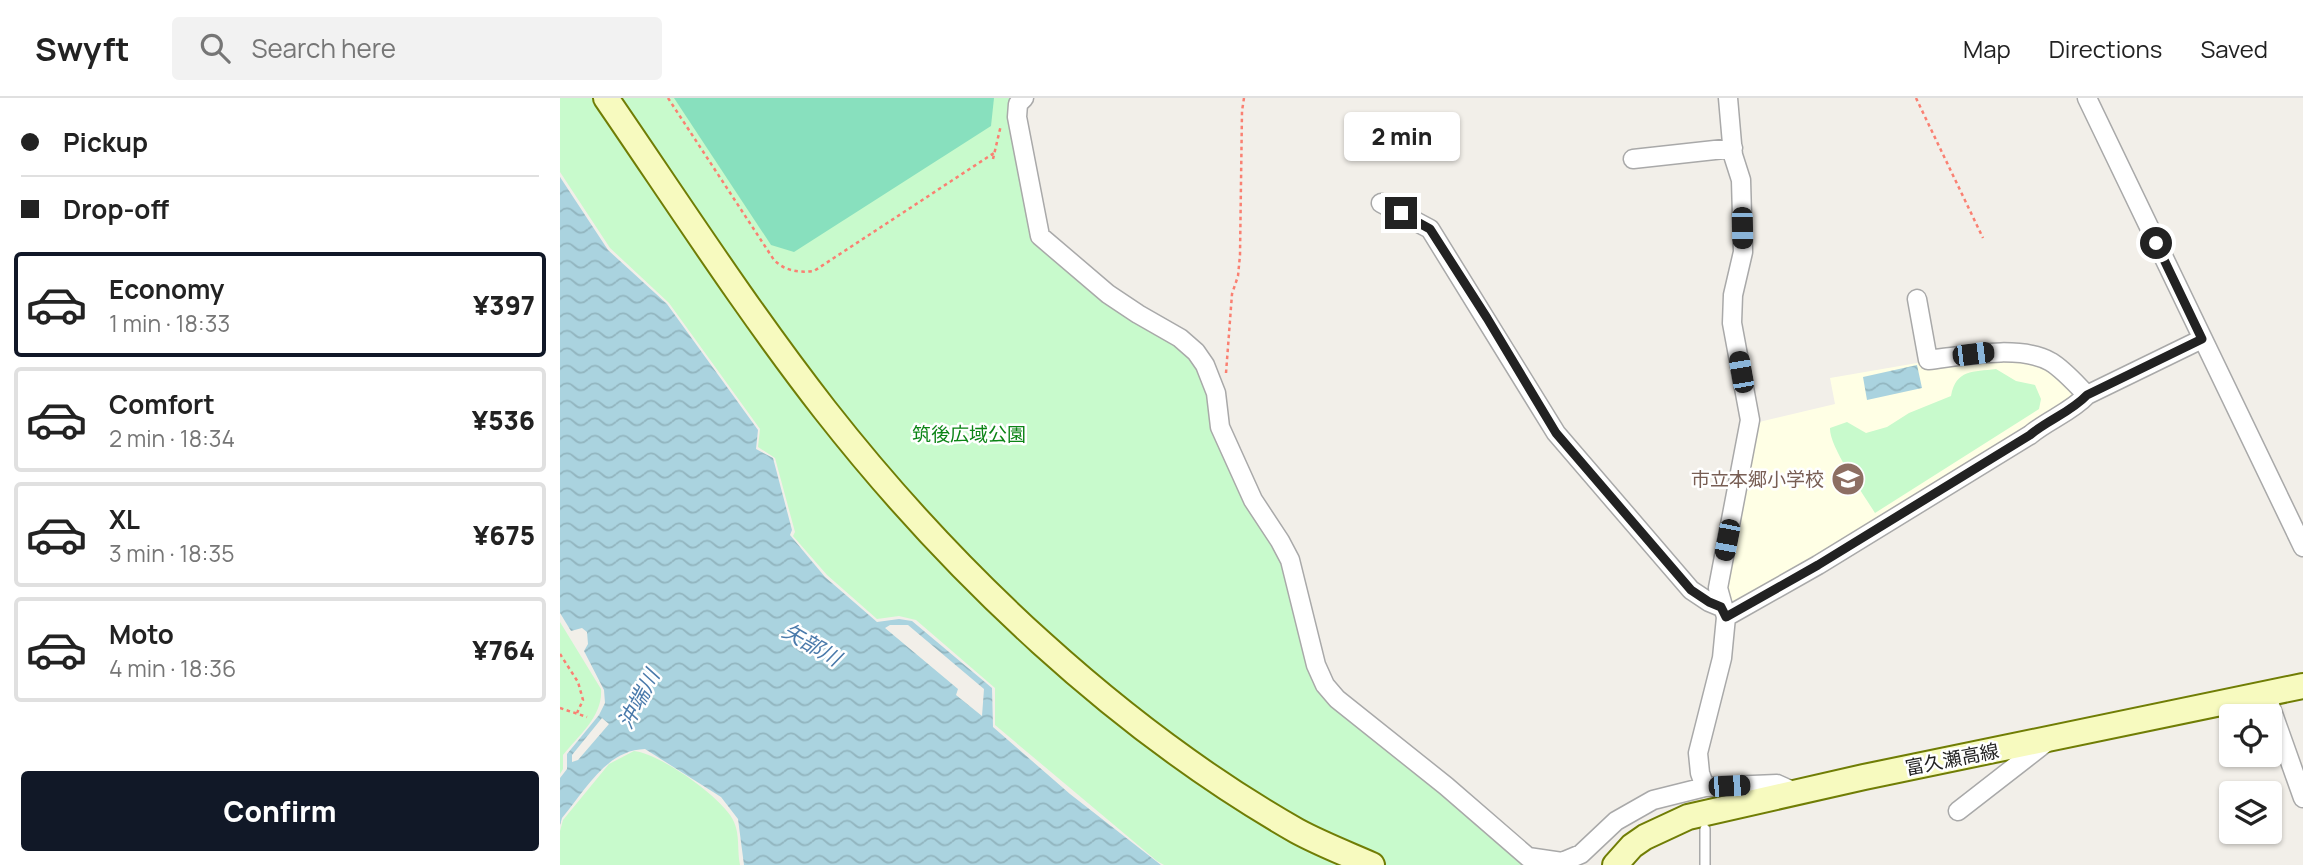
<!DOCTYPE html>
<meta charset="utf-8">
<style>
body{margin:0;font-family:Manrope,"Noto Sans JP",sans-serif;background:#f2f2f2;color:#222;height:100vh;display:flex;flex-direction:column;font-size:26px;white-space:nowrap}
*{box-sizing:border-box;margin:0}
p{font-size:23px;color:#767676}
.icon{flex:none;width:38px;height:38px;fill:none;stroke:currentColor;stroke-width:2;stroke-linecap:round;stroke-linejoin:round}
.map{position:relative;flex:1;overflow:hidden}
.side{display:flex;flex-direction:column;background:#fff;width:560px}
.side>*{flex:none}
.top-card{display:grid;align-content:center;height:154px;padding:0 21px;background:#fff}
.fabs{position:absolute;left:1659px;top:606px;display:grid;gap:14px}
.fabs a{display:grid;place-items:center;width:63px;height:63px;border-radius:7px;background:#fff;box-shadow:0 2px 5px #0004;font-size:35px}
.end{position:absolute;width:32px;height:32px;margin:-16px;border:9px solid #222;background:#fff;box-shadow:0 0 0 4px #fff}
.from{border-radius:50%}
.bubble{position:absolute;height:49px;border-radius:7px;background:#fff;box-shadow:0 2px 5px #0004;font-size:23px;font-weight:800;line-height:49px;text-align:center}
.car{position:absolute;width:21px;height:42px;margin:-21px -10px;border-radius:9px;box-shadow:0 0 5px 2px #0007;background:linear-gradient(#222 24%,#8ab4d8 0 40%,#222 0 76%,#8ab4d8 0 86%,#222 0)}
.top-card b{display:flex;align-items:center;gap:24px;height:66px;font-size:26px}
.top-card b+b{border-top:2px solid #e0e0e0}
.top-card i{width:18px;height:18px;background:#222}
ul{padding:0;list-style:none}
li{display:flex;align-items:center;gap:21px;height:105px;margin:0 14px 10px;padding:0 7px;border:4px solid #e0e0e0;border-radius:7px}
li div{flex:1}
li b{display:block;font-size:26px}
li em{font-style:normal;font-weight:800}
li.active{border-color:#111827}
li>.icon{width:63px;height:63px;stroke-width:1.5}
.action{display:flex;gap:14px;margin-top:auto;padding:14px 21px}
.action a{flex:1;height:80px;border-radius:7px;background:#111827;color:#fff;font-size:28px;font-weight:800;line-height:80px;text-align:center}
header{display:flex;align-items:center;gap:42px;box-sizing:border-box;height:98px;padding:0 35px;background:#fff;border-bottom:2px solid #e0e0e0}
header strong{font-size:33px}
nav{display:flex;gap:38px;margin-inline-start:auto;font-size:24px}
.search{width:490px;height:63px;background:#f2f2f2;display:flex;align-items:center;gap:18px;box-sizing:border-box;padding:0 24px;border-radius:7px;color:#767676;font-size:26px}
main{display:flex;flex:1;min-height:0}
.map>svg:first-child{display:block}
</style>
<header>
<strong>Swyft</strong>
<div class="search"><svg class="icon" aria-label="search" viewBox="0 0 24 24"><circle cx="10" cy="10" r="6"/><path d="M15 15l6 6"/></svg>Search here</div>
<nav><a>Map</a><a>Directions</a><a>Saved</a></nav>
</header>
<main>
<section class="side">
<div class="top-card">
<b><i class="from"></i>Pickup</b>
<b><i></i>Drop-off</b>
</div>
<ul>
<li class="active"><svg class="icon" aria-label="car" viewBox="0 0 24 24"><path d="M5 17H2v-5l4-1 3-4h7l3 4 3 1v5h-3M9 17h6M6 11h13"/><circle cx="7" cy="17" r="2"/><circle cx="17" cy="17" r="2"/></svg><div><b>Economy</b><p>1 min · 18:33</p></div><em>¥397</em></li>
<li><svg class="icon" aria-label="car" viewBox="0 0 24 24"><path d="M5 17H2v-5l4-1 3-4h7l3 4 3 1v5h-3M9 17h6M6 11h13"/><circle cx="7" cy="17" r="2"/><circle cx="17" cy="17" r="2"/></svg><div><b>Comfort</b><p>2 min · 18:34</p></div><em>¥536</em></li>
<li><svg class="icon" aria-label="car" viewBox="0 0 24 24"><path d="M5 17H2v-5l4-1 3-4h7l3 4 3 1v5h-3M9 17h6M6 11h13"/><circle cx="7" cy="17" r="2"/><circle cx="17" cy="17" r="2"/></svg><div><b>XL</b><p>3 min · 18:35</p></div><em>¥675</em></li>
<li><svg class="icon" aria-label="car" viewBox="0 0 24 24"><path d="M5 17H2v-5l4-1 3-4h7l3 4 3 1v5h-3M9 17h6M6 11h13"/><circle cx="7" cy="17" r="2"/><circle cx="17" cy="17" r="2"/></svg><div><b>Moto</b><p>4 min · 18:36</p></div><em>¥764</em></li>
</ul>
<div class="action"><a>Confirm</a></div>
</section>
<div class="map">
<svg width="1743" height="767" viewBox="0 0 1743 767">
<defs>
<pattern id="water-waves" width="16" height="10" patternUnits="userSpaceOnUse" patternTransform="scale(1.75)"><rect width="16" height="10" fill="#aad3df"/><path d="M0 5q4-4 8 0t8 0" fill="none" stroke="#92b5bf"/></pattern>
</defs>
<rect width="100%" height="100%" fill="#f2efe9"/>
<path fill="#ffffe5" d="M1437,259L1482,265L1515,294L1516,301L1362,398L1174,506L1169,503L1165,489L1195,325L1275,306L1270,280L1363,264Z"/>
<path fill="#c8facc" d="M0,0H457L475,131L624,246L666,314L671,338L740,500L773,590L983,767H604L597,763L435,627V590L356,522L339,518L317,521L267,477L233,438L235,434L215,360L198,349L200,331L109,205L50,150L0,74Z
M1436,271L1456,283L1475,287L1481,301L1479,311L1315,415C1304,397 1269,349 1270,330L1287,324L1306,335L1327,329L1349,315L1391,298C1396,271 1413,274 1436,271Z
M0,524L41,591C43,618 19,637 3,657V671L0,676Z
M74,653C99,655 165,701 174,724C180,737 177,753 180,767H0V733L3,722L49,666Z"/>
<path fill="#88e0be" d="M114,0H434L431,28L234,154L211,147Z"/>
<path fill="url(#water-waves)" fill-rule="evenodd" d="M0,79L48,152L107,206L198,332L196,351L213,360L232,432L230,437L265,479L317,524L339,521L352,523L432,590L433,629L510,696L601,767H184L178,721L161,699L85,651C46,652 25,693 2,720L0,727V680L7,671V656L39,617L45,605L44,592L24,553L28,546L27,534L22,530L11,533L0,515ZM330,527H348L424,591L422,618L396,597L398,591L325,530ZM42,620L49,626L18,662L12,664V657Z
M1357,267L1362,290L1307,302L1303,279Z"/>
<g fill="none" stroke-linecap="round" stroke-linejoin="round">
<defs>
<path id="lane" d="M1145,767V731"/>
<path id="street" d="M464,0L458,6L457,19L480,138L548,196L578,216L620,240L636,254L645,267L656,295L660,329L693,402L720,443L730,462L756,567L765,587L777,601L886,688L968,759L1002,764L1021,756L1056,723L1093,702L1145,689L1217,686L1235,694
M1527,0L1743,449
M1073,61L1173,50
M821,105L870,131L996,335L1131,492L1149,504L1161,509
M1357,201L1368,262C1402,258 1460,246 1491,264C1504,272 1516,286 1527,297
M1166,519L1258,467L1470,337C1488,322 1511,314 1527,297L1642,241
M1706,596L1743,700
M1145,689L1140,675L1138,655L1162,560L1166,519L1158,490L1190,322L1172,225L1173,197L1183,154L1181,82L1173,57L1168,0
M1398,713L1488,643"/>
<path id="secondary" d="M46,0C118,105 187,212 265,312C392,474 558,631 737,733C761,746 787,756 812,767
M1055,767L1072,748L1085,739L1128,719L1304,679L1743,588"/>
</defs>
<use href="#lane" stroke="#a9a9a9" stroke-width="12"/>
<use href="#street" stroke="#a9a9a9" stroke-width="21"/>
<use href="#secondary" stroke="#707d05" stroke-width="28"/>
<path stroke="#fa8072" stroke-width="2.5" stroke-dasharray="3.5 3.5" stroke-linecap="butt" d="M108,0L214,162C225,173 239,175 254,173L434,55
M1356,0L1423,140
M433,61L441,27
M666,275L672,196L678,178L680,157L682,13L684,0
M0,556L18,584L23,602L17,615
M0,610L27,619"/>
<use href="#lane" stroke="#fff" stroke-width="9"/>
<use href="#street" stroke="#fff" stroke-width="18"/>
<use href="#secondary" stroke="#f7fabf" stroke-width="24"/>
</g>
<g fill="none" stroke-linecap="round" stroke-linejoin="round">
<path stroke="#222" stroke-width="9" d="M841,115L870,131L927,220L996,335L1131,492L1149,504L1161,509L1166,519L1258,467L1470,337C1488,322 1511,314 1527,297L1642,241L1596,145"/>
</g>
<defs>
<symbol id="school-disc" viewBox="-11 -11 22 22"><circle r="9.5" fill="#8d6e63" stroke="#fff"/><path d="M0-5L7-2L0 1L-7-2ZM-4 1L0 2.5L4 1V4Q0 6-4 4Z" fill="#fff"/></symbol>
</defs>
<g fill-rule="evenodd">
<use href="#school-disc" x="1269" y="362" width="38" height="38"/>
</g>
<g text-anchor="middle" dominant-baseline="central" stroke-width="5" stroke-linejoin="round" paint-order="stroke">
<g font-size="19" fill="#0c8416" stroke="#fff">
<text x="409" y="336">筑後広域公園</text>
</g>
<g font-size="19" fill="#785e54" stroke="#fff" text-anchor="end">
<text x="1264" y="381">市立本郷小学校</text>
</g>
<g font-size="19" fill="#222" stroke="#fff">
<text transform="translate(1392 661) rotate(-11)">富久瀬高線</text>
</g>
<g font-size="21" font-style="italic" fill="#4a7aab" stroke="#fff">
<text transform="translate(252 546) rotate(30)">矢部川</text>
<text transform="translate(78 601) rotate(-62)">沖端川</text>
</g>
</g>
</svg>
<div class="fabs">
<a><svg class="icon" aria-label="locate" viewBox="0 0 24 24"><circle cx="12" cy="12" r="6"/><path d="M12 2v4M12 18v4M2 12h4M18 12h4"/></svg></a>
<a><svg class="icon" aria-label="layers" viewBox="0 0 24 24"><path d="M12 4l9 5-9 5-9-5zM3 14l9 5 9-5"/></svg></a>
</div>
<i class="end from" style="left:1596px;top:145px"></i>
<i class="end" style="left:841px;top:115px"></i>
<div class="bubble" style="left:784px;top:14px;width:116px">2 min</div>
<i class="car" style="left:1182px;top:130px;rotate:179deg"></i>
<i class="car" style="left:1413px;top:256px;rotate:83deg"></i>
<i class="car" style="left:1181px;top:274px;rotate:350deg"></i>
<i class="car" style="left:1167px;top:442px;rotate:191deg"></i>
<i class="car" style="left:1169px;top:688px;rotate:87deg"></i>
</div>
</main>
